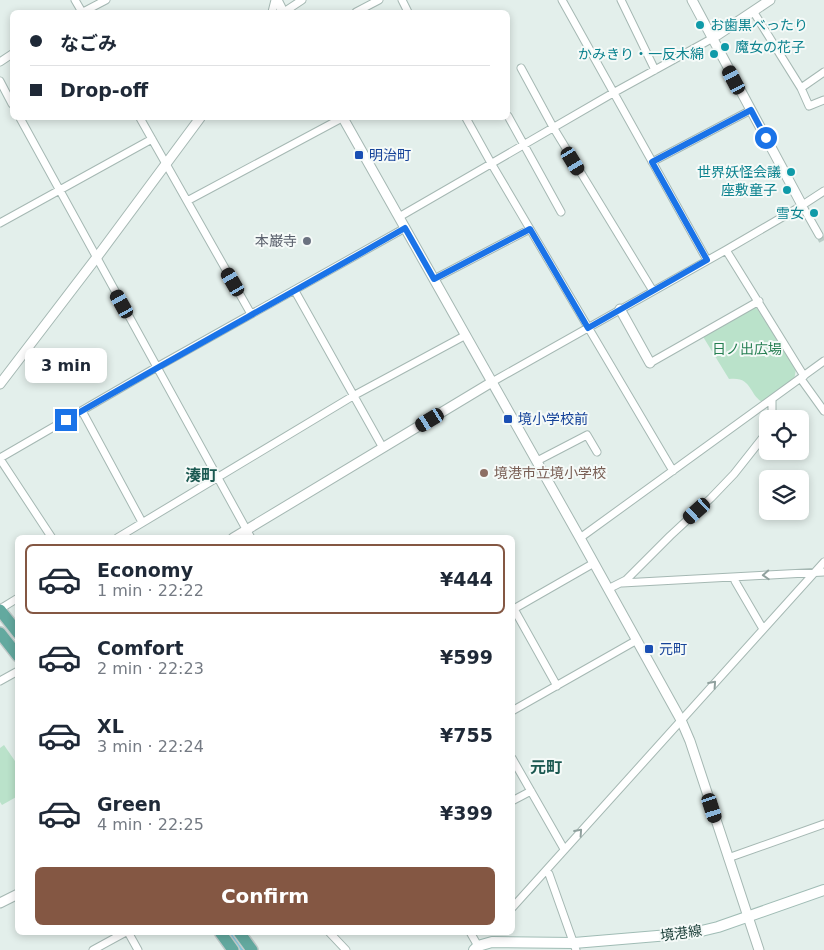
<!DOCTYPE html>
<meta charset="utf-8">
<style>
body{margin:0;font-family:"DejaVu Sans","Noto Sans JP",sans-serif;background:#f2f2f3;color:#1f2937;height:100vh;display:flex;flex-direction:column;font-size:19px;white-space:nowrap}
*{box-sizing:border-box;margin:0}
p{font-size:16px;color:#747a83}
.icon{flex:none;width:28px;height:28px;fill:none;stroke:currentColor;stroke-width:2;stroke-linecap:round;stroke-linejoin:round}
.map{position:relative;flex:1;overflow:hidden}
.details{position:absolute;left:15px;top:535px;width:500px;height:400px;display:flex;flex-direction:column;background:#fff;border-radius:8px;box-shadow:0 2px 8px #0003}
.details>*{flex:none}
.hud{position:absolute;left:10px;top:10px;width:500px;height:110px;border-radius:8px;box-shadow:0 2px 8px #0003;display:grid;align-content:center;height:110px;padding:0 20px;background:#fff}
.fabs{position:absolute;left:759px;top:410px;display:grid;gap:10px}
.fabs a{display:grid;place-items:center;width:50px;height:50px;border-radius:8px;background:#fff;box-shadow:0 2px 8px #0003;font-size:25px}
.end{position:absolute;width:22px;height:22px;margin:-11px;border:6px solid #1a73e8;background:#fff;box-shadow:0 0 0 2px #fff}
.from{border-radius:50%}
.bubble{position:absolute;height:35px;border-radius:8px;background:#fff;box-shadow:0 2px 8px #0003;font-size:16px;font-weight:800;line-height:35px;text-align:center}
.car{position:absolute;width:15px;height:30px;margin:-15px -8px;border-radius:6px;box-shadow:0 0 4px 1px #0007;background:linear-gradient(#222 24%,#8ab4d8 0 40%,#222 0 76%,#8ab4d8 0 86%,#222 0)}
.hud b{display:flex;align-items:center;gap:18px;height:48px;font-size:19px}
.hud b+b{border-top:1px solid #e0e1e3}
.hud i{width:12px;height:12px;background:#1f2937}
ul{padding:9px 0 0;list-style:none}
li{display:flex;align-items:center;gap:15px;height:70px;margin:0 10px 8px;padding:0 10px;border:2px solid transparent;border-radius:8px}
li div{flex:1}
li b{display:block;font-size:19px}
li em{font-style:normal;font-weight:800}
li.current{border-color:#845743}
li>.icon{width:45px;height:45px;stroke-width:1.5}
.primary-button{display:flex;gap:10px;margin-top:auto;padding:10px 20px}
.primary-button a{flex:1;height:58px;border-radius:8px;background:#845743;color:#fff;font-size:20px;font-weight:800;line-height:58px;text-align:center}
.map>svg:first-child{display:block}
</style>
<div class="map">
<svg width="824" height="950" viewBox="0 0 824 950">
<rect width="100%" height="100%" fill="#e3efeb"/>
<path fill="#bae2ca" d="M753,306L756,307L796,369L794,380L764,403C748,395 753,376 729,379L702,335Z
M4,745L17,764L18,796L2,805L0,802V748Z"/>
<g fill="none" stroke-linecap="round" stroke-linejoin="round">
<path stroke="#86c3d9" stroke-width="2.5" d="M229,932L242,950"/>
<path stroke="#bccdc8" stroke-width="7" stroke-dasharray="7 3.5" stroke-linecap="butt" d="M819,235L824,244"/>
<defs>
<path id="minor" d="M75,0L82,12
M402,0L408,12
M562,0L707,260
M621,0L655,70
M753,11L801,88L824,72
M83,12L106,0
M272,12L275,0
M284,12L302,0
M356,12L379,0
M0,62L12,54
M521,68L553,127L653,291
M0,81L12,104
M801,88L809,106L824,100
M508,116L561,212
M20,118L251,538
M140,118L251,314
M466,118L491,163L673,471
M652,162L751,110
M187,201L342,118
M802,205L819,235
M399,217L613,93L713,38
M0,223L152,139
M726,250L804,376
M434,279L530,229
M295,291L383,448
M650,363L759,301
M801,379L824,411
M492,382L726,250L798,208L824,191
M82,411L142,522
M770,419L772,413V400
M0,458L157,367L405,228
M0,459L52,538
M537,461L587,435L597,452
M117,538L353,396L466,335
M580,538L824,361
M734,577L735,581L763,629
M622,583L824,572
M608,589L626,580L670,536L711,498L734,474L764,436L768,426
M0,609L18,598
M514,609L557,686
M512,610L594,563
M0,681L18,671
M512,711L637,640
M512,758L564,849
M512,801L531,791
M728,858L824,824
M546,871L549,874L576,950
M512,908L824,562
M128,932L138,950
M329,932L346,950
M470,932L478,946
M93,950L126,932"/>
<path id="tertiary" d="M277,0L283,12
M692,0L802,205
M713,38L770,0
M343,118L580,538L681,720L690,741L759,950
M620,309L650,363
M0,384L97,257L200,118
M233,538L492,382
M0,903L18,894"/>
<path id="secondary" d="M474,950L478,946L492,942L574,943L693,933L718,927L824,890"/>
<path id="primary" d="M0,610L18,633
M0,633L18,656
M220,932L233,950
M239,932L252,950"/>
</defs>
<use href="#minor" stroke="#a5b8b3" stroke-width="9"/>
<use href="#tertiary" stroke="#a5b8b3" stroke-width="11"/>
<use href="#secondary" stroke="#a0bcb5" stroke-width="12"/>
<use href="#primary" stroke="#c1cac9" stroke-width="14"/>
<use href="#minor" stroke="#fff" stroke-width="7"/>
<use href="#tertiary" stroke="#fff" stroke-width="9"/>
<use href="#secondary" stroke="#fff" stroke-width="10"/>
<use href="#primary" stroke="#63a99f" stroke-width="11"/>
</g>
<defs><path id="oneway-chevron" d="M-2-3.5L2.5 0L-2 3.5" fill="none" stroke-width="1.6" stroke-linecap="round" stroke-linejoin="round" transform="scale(1.25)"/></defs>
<g stroke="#90a19e">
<use href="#oneway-chevron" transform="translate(766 575) rotate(177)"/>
<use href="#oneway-chevron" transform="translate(713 684) rotate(-48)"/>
<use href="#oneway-chevron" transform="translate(579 832) rotate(-48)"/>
</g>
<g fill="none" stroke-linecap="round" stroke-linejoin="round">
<path stroke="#1a73e8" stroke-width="6" d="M66,420C178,355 292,293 405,228L434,279L530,229L588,328L707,260L652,162L751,110L766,138"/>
</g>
<g fill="#0f9aa8" stroke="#f5faf8" stroke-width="2">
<circle cx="700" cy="25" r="5"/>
<circle cx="725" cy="47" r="5"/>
<circle cx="714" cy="54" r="5"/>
<circle cx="791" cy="172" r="5"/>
<circle cx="787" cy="190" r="5"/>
<circle cx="814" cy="213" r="5"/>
</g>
<g fill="#1a4fb4" stroke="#f5faf8" stroke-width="2">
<rect x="354" y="150" width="10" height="10" rx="2.5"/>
<rect x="503" y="414" width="10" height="10" rx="2.5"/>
<rect x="644" y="644" width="10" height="10" rx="2.5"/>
</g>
<circle fill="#6b7280" stroke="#f5faf8" stroke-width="2" cx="307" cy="241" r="5"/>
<circle fill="#8d6e63" stroke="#f5faf8" stroke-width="2" cx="484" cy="473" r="5"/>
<g text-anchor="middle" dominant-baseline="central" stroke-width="4" stroke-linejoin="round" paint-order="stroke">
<g font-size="14" fill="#0d838f" stroke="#f5faf8" text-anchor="end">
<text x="710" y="25" text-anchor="start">お歯黒べったり</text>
<text x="735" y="47" text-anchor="start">魔女の花子</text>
<text x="704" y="54">かみきり・一反木綿</text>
<text x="781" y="172">世界妖怪会議</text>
<text x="777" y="190">座敷童子</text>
<text x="804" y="213">雪女</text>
</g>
<g font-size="14" fill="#164399" stroke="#f5faf8" text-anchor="start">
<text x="369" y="155">明治町</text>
<text x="518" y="419">境小学校前</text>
<text x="659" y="649">元町</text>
</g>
<g font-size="14" fill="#5b616d" stroke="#f5faf8" text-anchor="end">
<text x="297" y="241">本巌寺</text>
</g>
<g font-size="14" fill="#267f52" stroke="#f5faf8">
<text x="747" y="349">日ノ出広場</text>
</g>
<g font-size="14" fill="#785e54" stroke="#f5faf8" text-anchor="start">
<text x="494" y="473">境港市立境小学校</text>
</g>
<g font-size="14" fill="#20433d" stroke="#f5faf8">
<text transform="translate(681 933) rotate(-8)">境港線</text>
</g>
<g font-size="16" font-weight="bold" fill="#1a5850" stroke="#f5faf8">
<text x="201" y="475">湊町</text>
<text x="546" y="767">元町</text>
</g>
</g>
</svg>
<div class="fabs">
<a><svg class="icon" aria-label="locate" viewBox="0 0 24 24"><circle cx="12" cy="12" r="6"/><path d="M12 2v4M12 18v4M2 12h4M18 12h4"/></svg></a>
<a><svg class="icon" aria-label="layers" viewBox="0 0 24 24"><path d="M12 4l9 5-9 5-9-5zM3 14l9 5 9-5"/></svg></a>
</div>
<i class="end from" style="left:766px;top:138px"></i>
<i class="end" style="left:66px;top:420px"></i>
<div class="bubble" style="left:25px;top:348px;width:82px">3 min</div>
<i class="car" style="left:734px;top:80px;rotate:332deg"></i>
<i class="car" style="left:573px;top:161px;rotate:149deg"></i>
<i class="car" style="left:233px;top:282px;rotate:330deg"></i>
<i class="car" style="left:122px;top:304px;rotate:331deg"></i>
<i class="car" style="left:430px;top:420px;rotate:239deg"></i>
<i class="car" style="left:697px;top:511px;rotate:228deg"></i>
<i class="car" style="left:712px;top:808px;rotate:162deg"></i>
<div class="hud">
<b><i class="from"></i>なごみ</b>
<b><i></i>Drop-off</b>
</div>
<section class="details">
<ul>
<li class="current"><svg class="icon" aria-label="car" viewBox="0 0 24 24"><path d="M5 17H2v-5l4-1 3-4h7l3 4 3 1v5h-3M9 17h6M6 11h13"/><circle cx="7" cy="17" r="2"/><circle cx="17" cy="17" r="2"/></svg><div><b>Economy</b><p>1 min · 22:22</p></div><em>¥444</em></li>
<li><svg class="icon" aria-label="car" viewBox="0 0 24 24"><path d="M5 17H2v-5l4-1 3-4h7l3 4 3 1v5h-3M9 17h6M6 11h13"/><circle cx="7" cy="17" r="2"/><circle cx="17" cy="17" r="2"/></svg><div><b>Comfort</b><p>2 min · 22:23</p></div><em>¥599</em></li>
<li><svg class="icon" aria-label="car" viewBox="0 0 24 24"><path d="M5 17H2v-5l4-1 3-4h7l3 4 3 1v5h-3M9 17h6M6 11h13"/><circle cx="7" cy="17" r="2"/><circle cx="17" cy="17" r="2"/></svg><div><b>XL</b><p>3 min · 22:24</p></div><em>¥755</em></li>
<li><svg class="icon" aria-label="car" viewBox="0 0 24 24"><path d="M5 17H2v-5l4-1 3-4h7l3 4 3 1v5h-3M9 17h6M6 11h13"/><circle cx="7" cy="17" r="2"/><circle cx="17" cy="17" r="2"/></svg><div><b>Green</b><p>4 min · 22:25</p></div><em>¥399</em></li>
</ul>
<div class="primary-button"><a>Confirm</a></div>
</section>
</div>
